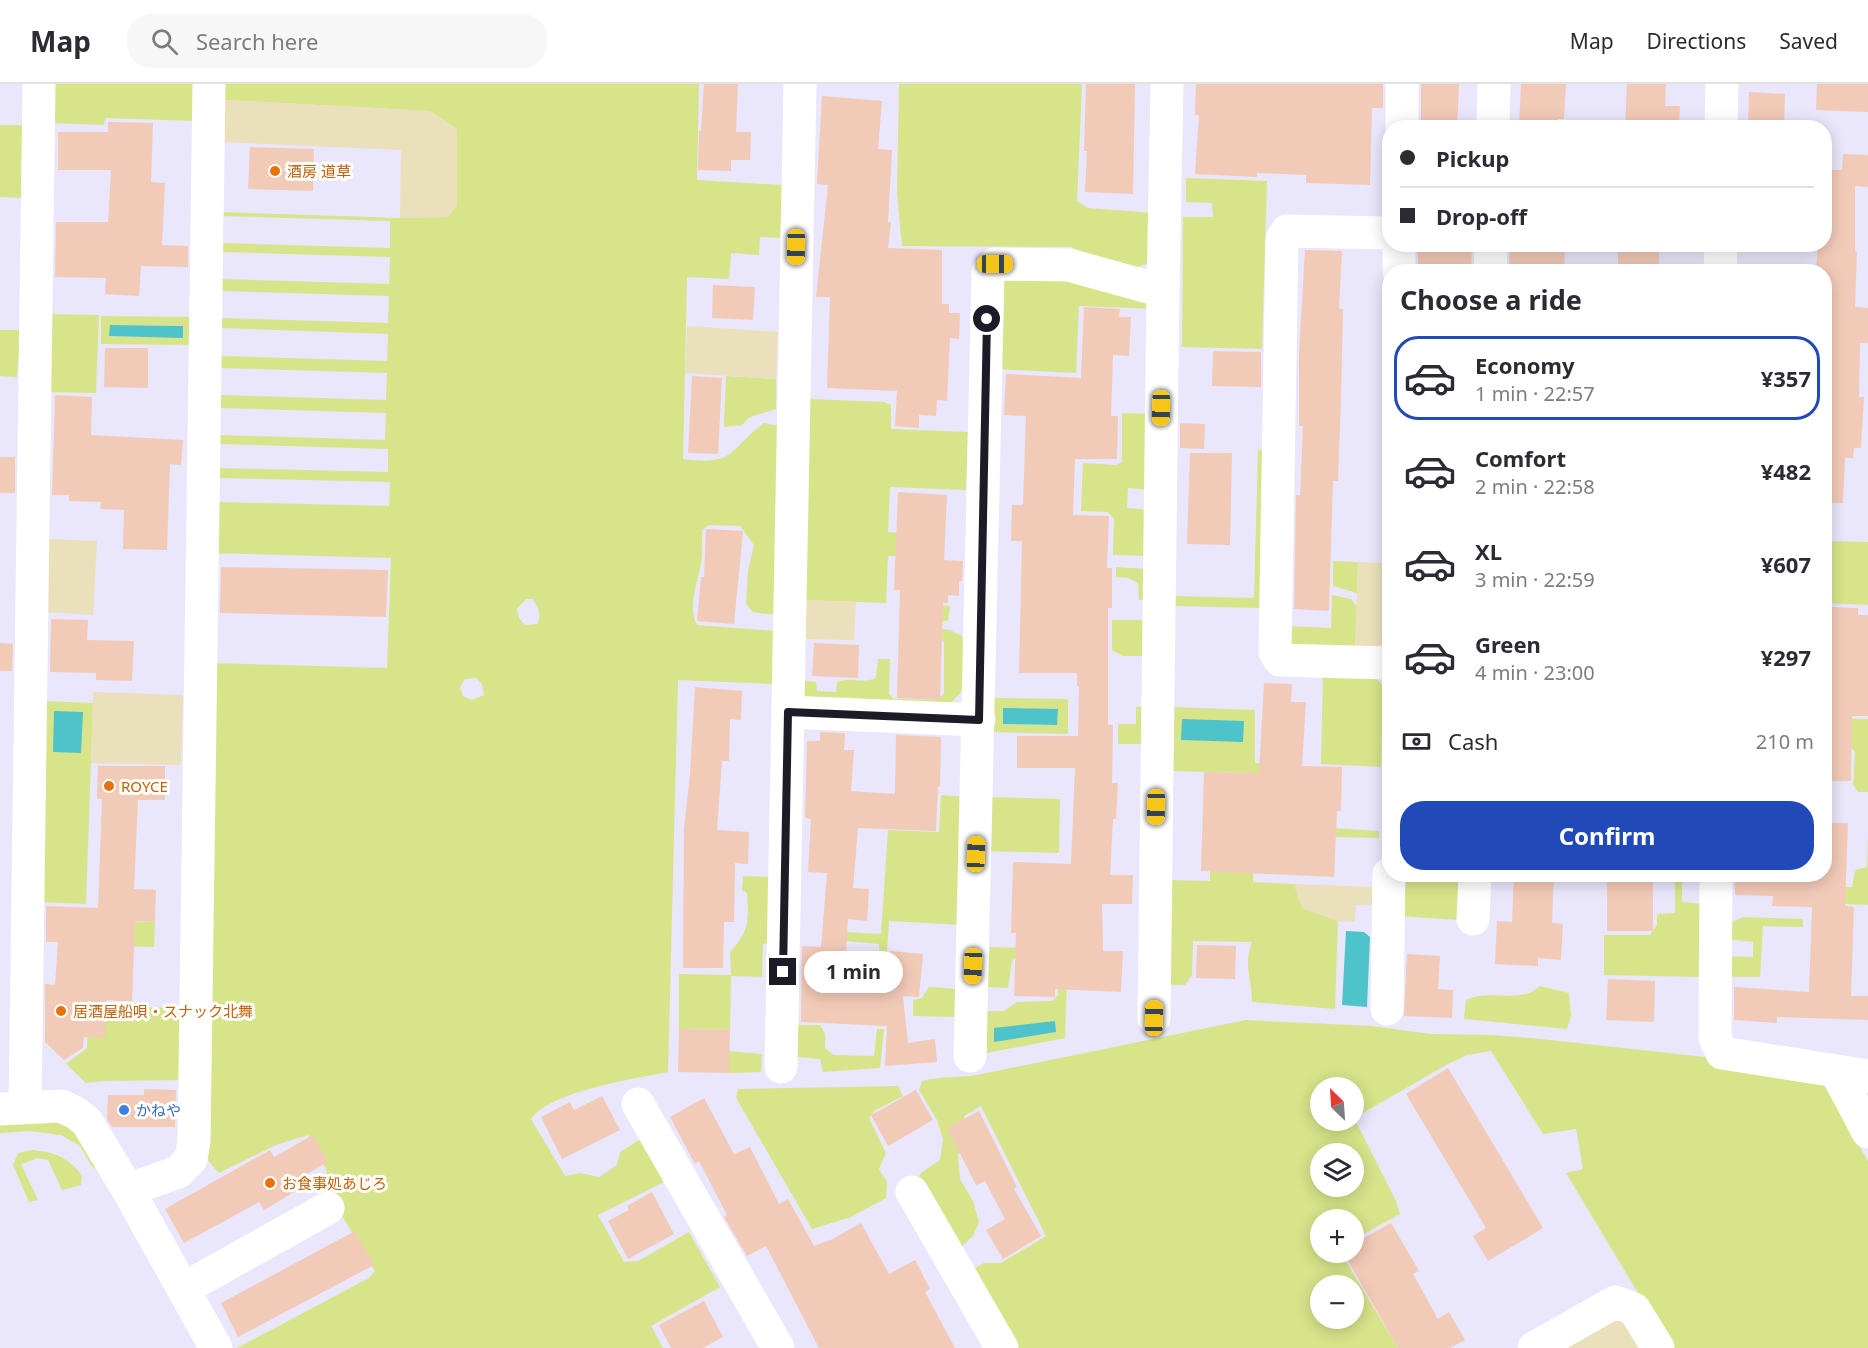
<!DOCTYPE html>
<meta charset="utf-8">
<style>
body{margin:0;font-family:"Noto Sans","Noto Sans JP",sans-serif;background:#f7f7f7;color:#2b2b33;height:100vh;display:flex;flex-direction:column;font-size:22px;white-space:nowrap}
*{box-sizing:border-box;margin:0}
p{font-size:20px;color:#7c7c81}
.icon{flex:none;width:33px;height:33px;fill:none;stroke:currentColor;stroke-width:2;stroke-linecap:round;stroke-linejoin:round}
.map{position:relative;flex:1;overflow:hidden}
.side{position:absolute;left:1382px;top:180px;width:450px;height:618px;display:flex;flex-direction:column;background:#fff;border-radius:24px;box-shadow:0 3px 15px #0003}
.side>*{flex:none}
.banner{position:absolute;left:1382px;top:36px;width:450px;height:132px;border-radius:24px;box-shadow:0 3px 15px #0003;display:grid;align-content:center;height:132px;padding:0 18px;background:#fff}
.needle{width:39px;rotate:335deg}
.buttons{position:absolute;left:1310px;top:993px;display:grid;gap:12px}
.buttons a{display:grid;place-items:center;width:54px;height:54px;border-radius:50%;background:#fff;box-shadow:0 3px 15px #0003;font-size:30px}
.end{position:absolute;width:27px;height:27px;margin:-14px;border:8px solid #1d1b27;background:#fff;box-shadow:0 0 0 3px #fff}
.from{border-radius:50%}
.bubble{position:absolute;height:42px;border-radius:21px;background:#fff;box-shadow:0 3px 15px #0003;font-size:20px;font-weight:700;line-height:42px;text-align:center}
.car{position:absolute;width:18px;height:36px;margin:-18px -9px;border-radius:8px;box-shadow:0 0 4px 2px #0007;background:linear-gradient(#f5c518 24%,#345 0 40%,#f5c518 0 76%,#345 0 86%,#f5c518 0)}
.banner b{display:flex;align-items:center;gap:21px;height:57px;font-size:22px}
.banner b+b{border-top:2px solid #e1e1e2}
.banner i{width:15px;height:15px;background:#2b2b33}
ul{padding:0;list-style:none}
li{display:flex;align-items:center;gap:18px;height:84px;margin:0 12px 9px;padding:0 6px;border:3px solid transparent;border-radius:24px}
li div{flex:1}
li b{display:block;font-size:22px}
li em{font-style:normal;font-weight:700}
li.active{border-color:#214ab8}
li>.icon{width:54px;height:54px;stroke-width:1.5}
h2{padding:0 18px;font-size:27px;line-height:72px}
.pay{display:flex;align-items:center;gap:15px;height:66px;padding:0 18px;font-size:22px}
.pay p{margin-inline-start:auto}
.button{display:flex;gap:12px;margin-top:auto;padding:12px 18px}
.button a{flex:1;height:69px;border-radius:24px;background:#214ab8;color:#fff;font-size:24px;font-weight:700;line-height:69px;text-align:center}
header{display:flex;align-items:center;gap:36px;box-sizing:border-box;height:84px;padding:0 30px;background:#fff;border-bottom:2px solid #e1e1e2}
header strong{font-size:28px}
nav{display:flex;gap:33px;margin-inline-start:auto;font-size:21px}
.search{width:420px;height:54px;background:#f7f7f7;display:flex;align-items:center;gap:15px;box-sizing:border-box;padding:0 21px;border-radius:24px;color:#7c7c81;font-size:22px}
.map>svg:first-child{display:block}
</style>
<header>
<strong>Map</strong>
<div class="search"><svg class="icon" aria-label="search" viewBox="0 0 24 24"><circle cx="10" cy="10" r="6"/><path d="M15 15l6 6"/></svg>Search here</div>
<nav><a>Map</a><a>Directions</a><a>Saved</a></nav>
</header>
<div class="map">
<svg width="1868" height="1264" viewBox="0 0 1868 1264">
<rect width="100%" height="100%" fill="#eae6fb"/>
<path fill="#d7e48a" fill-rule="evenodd" d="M51,0H196L195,37L105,34L104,41L51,39Z
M220,0H699L697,96L783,101L780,154L760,153L759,171L731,169L729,195L687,193L683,375C736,382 728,366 764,339L778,342L776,531L753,528L746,520L748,487L754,461L740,442L709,441L702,446C702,458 703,473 700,485C696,502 688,525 697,541L775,547V600L678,596L668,988C634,995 551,1007 531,1035L565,1092L580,1089L599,1093L617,1081L620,1068L641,1055L664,1098L598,1131L624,1178L638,1177L689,1148L720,1203L651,1242L663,1264H237L369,1194L375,1187L331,1113L326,1085L308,1051L276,1061L219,1089L203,1071L213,579L387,584L391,474L211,469L220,128L400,134L447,133L457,121V45L430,27L225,16ZM224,132L390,137V164L223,159ZM223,168L390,173L389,200L222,195ZM222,207L389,212L388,239L221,234ZM221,244L388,250L387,277L221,272ZM220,284L387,289L386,316L219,311ZM219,324L386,329L385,356L218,351ZM218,360L388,365V388L217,384ZM219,394L390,398L389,422L218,418ZM526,515H533C538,524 542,530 537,540L525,541L519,534L517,525ZM476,594L482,600L484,611L472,616L463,612L460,603L465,595Z
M899,0H1082L1077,117L1088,124L1154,129L1151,178L1137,183L1081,170L1072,163L902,162L897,109Z
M0,41H25V114L0,113Z
M1186,94L1267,97L1262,265L1182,263L1183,133H1213L1212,119L1186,118Z
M1009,190L1063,191L1135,209L1156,225L1079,222L1076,289L996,285L999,202Z
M47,230L99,231L96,309L45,308Z
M101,232L191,233V261L101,260ZM110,241L182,242L183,253L110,252Z
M0,246H21L17,293L0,292Z
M726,292L776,295V325L750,333L742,341L724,343Z
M810,315L884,318L891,321V345L968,348L966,406L890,403L888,448L933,451L934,472H888L886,519L804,516Z
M1122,329L1153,330L1152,406L1128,404L1127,424L1151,426V472L1113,471L1114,435L1108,428L1081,427L1083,379L1116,381L1122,378Z
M1263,365L1260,524L1175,522V512L1254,514L1258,367Z
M1824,457L1868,458V521L1824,519Z
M1333,477L1358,478L1357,509L1333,502Z
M1116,483L1149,485V516H1139L1138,499L1128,494L1116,493Z
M1332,511L1351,515L1357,522L1355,567L1293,564L1288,554V542L1331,544Z
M917,521L950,522L948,537H932L933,543L950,546L962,552L965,564L962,607L948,622L807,617L798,602L797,596L816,598L817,607L836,608L837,598C850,593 863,600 876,594L878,575H890L889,610L894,615L936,616L944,610V558Z
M1112,536H1146V572H1123L1112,566Z
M1323,590L1374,592L1383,602L1381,683L1321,680Z
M993,614L1068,615V650L992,648ZM1003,625H1057V641L1003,640Z
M43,617L93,619L86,820L37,818Z
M1136,623H1148L1145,660H1118V640H1136Z
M1172,623L1255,626V679H1284L1286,741L1379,747V754L1254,751L1253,798L1294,800L1302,824L1338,837L1335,925L1252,918C1252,895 1243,881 1252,858L1193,857L1192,891L1185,901H1167L1166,796L1210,797V787L1247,788L1249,689L1169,687Z
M1824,634L1868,635V708H1858L1853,701L1855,668Z
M941,711L967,713L961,841L889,837L885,900H879V860L845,857L844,848L881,850L888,746L939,748Z
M988,713L1060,715L1059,769L986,767Z
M1868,750V821L1823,819V804L1852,803L1855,786L1867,783Z
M1400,791H1461L1459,836L1398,832Z
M1675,791H1682V818L1706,820L1703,893L1604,891V851H1650L1657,841V830L1675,829Z
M743,792L769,793V858L763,860L762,893L731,892L730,946L679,945V890L731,891L730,868C749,848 749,836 747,809L742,806Z
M1744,833L1803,835V843L1763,842L1760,893H1727L1726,872L1753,873V858L1727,855L1729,839Z
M93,836L155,838L154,863L92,861Z
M990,863L1068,865L1065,954L987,969V927H1004L1017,918L1052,917L1058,911L1059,876L1020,869L1012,877L1008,904L986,903Z
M1540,902L1569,909L1571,932L1567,945L1464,935L1466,916C1490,904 1520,921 1540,902Z
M929,903L957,905V933L913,932V916L922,914Z
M89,922L184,924L183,996L104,997L86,999L66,980L87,964Z
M1246,936L1371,942L1431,950L1492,951L1541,955L1705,973L1819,993L1868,1077V1264H1671L1566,1089L1583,1085L1576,1045L1543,1050L1491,967L1467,971L1448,980L1354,1034L1396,1117L1400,1130L1353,1156V1136H1320V1168L1341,1169L1398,1264H1011L973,1185L984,1179H1001L1046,1152L981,1022L964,1032L967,1047L958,1071L960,1095L973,1117L979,1138L973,1152L962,1162L946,1161L915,1099L921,1089L940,1076L943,1055L937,1036L919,1006L922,997C939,992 958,994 977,991ZM1320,1004H1353V1036H1320ZM1320,1070H1353V1102H1320ZM1320,1202H1353V1234H1320Z
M798,941H820L825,950V964L834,971L874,972L877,945H884L880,984L823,988L820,975L797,973Z
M729,967L762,970L761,988L729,989Z
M898,1002L903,1012L874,1027L869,1034L886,1069L879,1085L887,1098L886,1114L851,1133L812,1145L736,1014L738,1005Z
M42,1034L74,1040L105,1093L91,1081L80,1062L61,1051L30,1047L0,1049V1039Z
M32,1066C53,1068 70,1073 82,1092L81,1101L62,1106L48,1076L38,1074L21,1080L38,1116L29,1118L13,1081L18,1069Z"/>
<path fill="#eae0bb" d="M225,16L430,27L457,45V122L447,133L400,134L401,66L223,58Z
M687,242L778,248L776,295L685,289Z
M48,455L97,457L93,531L44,528Z
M1358,478L1385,479L1382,559L1374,568L1355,567Z
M804,516L856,518L854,556L803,555Z
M93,608L183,611L181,681L91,679Z
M1294,800L1377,803V815L1370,821H1356L1355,838L1338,837L1302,824Z
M1608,1232L1627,1238L1642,1264H1568L1565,1258Z"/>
<path fill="#4fc3ca" d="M110,241L183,242V254L109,252Z
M1003,624L1058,625L1057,641L1003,640Z
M54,627L83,628L81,669L53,668Z
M1182,635L1244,637L1243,658L1181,656Z
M1346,847L1364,848L1370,853L1367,923L1342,921Z
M1055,937L1056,948L994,958V944Z"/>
<path fill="#f2cab8" d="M704,0H738L736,48H751L750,76H731V87L698,86L699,47H701Z
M1086,0H1135L1133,110L1085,108L1087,67H1084Z
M1196,0H1383V24H1372L1370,101L1306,99V91L1257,89V93L1195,90L1199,31H1195Z
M1421,0H1459L1457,44H1421Z
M1521,0H1566L1564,35H1558V44H1519Z
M1627,0H1666L1665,22H1680L1679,44H1625Z
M1817,0H1868V28L1816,26Z
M1749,8L1785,10L1784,42L1748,41Z
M822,12L882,17L878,65L892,66L888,138H891L888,164L942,166V220H949V229H960L959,255L950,254L947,317L937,316L936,332L919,331V344L895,342L897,307L827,304L830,213H816L828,101L817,100Z
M108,38L153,39L151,98L165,99L162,161L188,162V183L141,182L139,212L105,210L106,194L55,193L56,138H108L111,86H58V48H108Z
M250,63L314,65L313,107L248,105Z
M1843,70L1868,71V103L1855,102V167L1857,168L1855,223L1868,224V259H1860L1859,313H1864L1861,364H1854L1853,374H1845L1843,419H1824V188H1816L1818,160H1824V86H1842Z
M1418,160H1472L1471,188H1418Z
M1510,160H1565L1564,188H1509Z
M1618,160H1659V188H1618Z
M1305,166L1342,167L1339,225H1343L1341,314L1338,397H1333L1329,527L1294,525L1296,411H1300L1303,342H1299V269Z
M713,201L755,203L753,236L712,234Z
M1084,223L1120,225L1119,233H1131L1129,272L1113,271L1111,332H1118L1117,375H1075L1073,431L1109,432L1107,484H1112V524H1108V641H1113L1112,699H1118L1116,735H1113L1110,791H1133L1132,820H1102L1103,867H1123L1121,908L1055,905V913L1014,912L1016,849H1011L1013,778L1071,780L1075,684H1017V652H1078L1079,602H1077V589H1019L1022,457H1011L1012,421H1023L1026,332L1004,331L1006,290L1081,294Z
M105,264H148V304L104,303Z
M1213,267L1261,268V303L1212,302Z
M692,292L722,294L718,370L688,369Z
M55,311L92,313L91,351L183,356L181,381L170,380L167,466L123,465L124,426L100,425L101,418L69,417V411H52Z
M1180,339L1205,340L1204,365L1180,364Z
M1190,369H1232L1230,461L1187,460Z
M0,373H15V409H0Z
M898,408L947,411L944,476L963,477L962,497H959V512L948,511V519H943L940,616L897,614L900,506H894Z
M706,445L743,447L734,540L697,537L701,493H704Z
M221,483L388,486L386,533L220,529Z
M1829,523L1858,524V531H1868V632H1852L1851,697H1824V528H1828Z
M51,535L88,536L87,556L134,557L132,597L96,596V589L50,588Z
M0,559L13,560L12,587H0Z
M814,559L859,561L858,594L812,592Z
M1264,599L1292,600L1291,618H1306L1302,682L1342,683L1341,727H1337L1334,793L1201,787L1204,688L1259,689Z
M695,603L742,607L741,636L730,635L729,677H722L717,746L749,748L748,780L735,779L734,838H724L723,884H683L684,745L690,690Z
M820,648L845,649L844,666H854L851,707L895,710L896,651L941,653L940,703H938L936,747L858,744L853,804L869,805L867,837L848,835L844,904L887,907L890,867L923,870L919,913L903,912L908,959L935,955L937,978L885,982L887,942L801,938L802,862L821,863L827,789L808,788L811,735L805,734L807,657H820Z
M98,682H165V716H138L134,805L156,806L155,838L135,837L132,918L107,916L105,954L84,953L83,964L64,976L45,958V900L55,901L58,858H46V822L98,824L102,715H97Z
M1824,739H1848L1845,822L1854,823L1851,912H1868V936L1777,933V939L1734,936V903L1809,908L1812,823L1772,822L1773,812L1735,811V790H1824Z
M1514,790H1554L1552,839L1563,840L1561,876L1538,874V882L1495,880L1497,837L1512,838Z
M1607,790H1653V847H1607Z
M1197,861L1236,862L1235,895L1196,894Z
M1407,870L1440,872L1438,905L1453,906L1452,934L1404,932Z
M1608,895L1655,897L1654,938L1606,936Z
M679,945L730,946L729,989L678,988Z
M1448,984L1543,1144L1488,1177L1473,1152L1486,1144L1406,1010Z
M144,1005L176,1006L175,1043H112L107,1035L108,1011H144Z
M916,1006L933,1036L888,1062L871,1031Z
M602,1012L620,1046L562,1075L541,1033L570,1018L574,1026Z
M704,1014L734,1070L750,1063L779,1120L788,1115L814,1162L833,1155L861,1139L889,1190L915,1176L930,1205L925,1208L955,1264H819L766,1162L747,1172L724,1133L727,1131L699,1077L695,1080L670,1033Z
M979,1027L1017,1103L1014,1105L1041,1152L1003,1175L986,1146L1005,1135L985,1097L976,1101L947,1044Z
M313,1051L328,1078L289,1100L294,1108L264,1126L259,1118L184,1159L165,1125L270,1066L274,1073Z
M652,1108L674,1150L628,1175L608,1137L629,1126L627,1122Z
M1391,1139L1419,1187L1413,1190L1438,1235L1449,1228L1465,1256L1450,1264H1398L1343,1168H1353V1160Z
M355,1147L374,1181L238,1253L221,1219Z
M704,1217L723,1253L703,1264H671L659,1241Z"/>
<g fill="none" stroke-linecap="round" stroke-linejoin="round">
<path stroke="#fff" stroke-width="33" d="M1402,44V0
M1493,44L1494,0
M1721,44L1722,0
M1389,149L1287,147L1282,155L1275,568L1280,576L1389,579
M1399,188V160
M1490,188L1491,160
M1720,188L1721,160
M788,628L979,636
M1716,790L1715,954L1722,969L1868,992
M1473,835L1475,790
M1387,925L1389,790
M1154,934L1163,207L1167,0
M970,972L988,188L995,180L1069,181L1163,207
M781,983L800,0
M1836,987L1868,1048
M638,1020L778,1264
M25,1023L39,0
M0,1025L61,1022L76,1029L87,1038L128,1106L216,1264
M128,1106L178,1088L191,1075L194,1057L209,0
M912,1108L1002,1264
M183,1205L328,1124
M1534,1264L1615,1218L1634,1225L1658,1264"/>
</g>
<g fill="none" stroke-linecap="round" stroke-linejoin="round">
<path stroke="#1d1b27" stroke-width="8" d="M783,888L788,628L979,636L987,235"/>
</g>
<g fill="#e8710a" stroke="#fff" stroke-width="2">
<circle cx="275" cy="87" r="6"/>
<circle cx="109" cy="702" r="6"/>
<circle cx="61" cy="927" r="6"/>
<circle cx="270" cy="1099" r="6"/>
</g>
<circle fill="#3f7fe0" stroke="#fff" stroke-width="2" cx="124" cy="1026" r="6"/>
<g text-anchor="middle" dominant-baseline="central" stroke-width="6" stroke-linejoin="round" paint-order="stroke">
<g font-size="15" fill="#c56008" stroke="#fff" text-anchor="start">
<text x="287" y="87">酒房 道草</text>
<text x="121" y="702">ROYCE</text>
<text x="73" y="927">居酒屋船唄・スナック北舞</text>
<text x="282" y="1099">お食事処あじろ</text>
</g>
<g font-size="15" fill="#366cbe" stroke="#fff" text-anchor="start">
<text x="136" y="1026">かねや</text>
</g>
</g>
</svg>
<div class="buttons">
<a><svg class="needle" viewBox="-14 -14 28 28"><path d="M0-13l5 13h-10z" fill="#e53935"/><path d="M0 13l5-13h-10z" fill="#7c7c81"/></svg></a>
<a><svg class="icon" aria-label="layers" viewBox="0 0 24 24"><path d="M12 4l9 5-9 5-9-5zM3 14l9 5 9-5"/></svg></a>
<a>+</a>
<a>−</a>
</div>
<i class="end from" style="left:987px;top:235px"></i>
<i class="end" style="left:783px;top:888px"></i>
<div class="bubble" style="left:804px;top:867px;width:99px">1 min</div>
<i class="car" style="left:796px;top:163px;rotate:181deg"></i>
<i class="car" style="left:995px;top:180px;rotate:90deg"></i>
<i class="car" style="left:1161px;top:324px;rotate:181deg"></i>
<i class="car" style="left:1156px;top:723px;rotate:181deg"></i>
<i class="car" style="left:976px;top:770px;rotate:2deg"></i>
<i class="car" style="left:973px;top:882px;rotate:182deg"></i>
<i class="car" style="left:1154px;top:934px;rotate:1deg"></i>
<div class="banner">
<b><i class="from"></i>Pickup</b>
<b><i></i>Drop-off</b>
</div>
<section class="side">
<h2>Choose a ride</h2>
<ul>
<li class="active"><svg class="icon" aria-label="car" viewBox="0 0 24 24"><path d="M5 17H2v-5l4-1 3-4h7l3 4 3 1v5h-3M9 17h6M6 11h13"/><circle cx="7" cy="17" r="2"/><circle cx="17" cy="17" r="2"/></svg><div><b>Economy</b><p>1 min · 22:57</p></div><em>¥357</em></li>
<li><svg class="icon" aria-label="car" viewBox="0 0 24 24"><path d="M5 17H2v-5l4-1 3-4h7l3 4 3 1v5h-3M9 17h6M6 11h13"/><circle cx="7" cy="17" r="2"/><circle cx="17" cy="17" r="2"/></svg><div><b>Comfort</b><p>2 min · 22:58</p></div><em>¥482</em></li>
<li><svg class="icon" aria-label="car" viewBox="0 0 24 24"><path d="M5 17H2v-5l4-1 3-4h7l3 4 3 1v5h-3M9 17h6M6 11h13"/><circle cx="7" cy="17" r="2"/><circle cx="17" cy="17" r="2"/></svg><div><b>XL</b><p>3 min · 22:59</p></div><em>¥607</em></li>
<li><svg class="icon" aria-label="car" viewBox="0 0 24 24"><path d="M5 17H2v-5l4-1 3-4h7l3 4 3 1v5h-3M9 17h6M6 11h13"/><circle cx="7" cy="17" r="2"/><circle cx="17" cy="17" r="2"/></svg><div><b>Green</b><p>4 min · 23:00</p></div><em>¥297</em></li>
</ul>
<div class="pay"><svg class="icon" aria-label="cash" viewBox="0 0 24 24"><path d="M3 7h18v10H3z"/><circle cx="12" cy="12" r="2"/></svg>Cash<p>210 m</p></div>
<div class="button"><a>Confirm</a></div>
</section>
</div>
